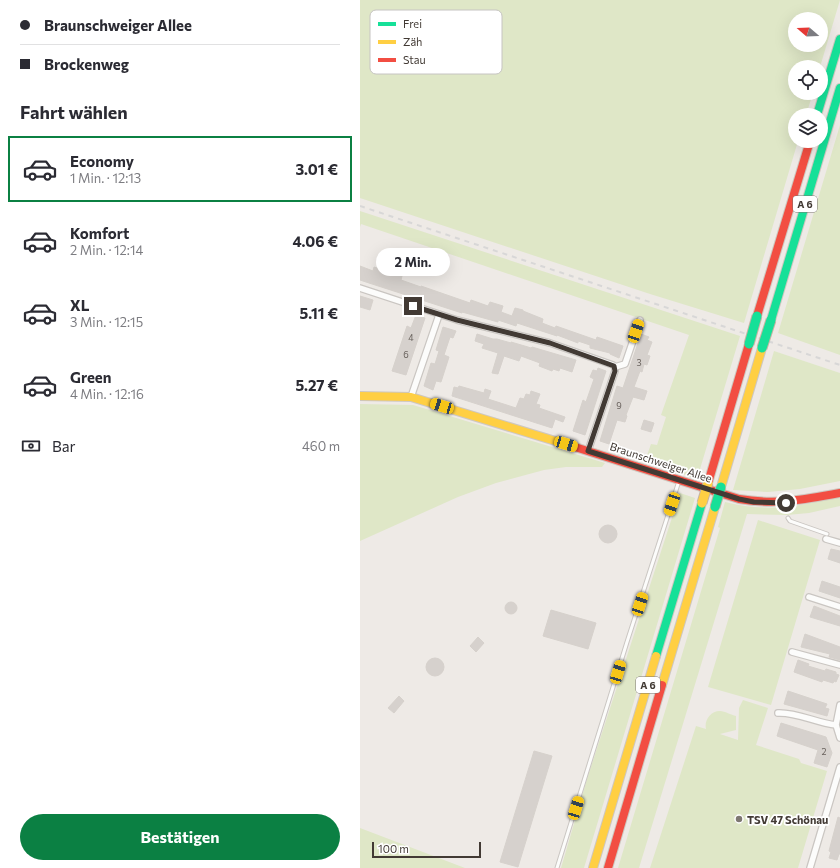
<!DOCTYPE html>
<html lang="de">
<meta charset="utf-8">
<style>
body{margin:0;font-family:Commissioner,sans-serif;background:#f2f2f3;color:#2b2b33;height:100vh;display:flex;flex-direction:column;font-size:15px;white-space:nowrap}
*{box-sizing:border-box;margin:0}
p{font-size:13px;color:#7c7c81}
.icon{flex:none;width:22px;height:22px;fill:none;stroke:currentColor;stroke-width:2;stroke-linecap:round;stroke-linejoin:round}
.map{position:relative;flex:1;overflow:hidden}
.panel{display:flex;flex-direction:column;background:#fff;width:360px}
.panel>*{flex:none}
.guide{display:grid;align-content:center;height:88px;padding:0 20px;background:#fff}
.needle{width:26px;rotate:289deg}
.controls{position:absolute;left:428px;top:12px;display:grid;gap:8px}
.controls a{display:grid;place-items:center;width:40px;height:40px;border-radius:50%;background:#fff;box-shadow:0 4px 16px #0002;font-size:20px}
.scale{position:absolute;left:12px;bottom:10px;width:109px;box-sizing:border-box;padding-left:4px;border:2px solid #423a34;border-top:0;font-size:11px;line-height:14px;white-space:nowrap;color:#423a34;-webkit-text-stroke:3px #fff;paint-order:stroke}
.end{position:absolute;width:18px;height:18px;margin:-9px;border:5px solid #423a34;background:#fff;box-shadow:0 0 0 2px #fff}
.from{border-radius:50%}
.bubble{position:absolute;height:28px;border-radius:14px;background:#fff;box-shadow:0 4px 16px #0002;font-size:13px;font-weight:700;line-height:28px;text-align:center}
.car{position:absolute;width:12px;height:24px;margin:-12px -6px;border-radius:5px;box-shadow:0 0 3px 1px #0007;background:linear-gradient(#f5c518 24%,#345 0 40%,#f5c518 0 76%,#345 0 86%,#f5c518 0)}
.guide b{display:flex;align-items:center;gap:14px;height:38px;font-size:15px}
.guide b+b{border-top:1px solid #e1e1e2}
.guide i{width:10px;height:10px;background:#2b2b33}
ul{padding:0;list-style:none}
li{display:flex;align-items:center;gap:12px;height:66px;margin:0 8px 6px;padding:0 12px;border:2px solid transparent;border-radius:0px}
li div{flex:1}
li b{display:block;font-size:15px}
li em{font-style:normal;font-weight:700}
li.selected{border-color:#0b8043}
li>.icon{width:36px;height:36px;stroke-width:1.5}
h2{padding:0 20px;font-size:18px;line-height:48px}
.pay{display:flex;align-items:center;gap:10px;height:44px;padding:0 20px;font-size:15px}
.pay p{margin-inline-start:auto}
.cta{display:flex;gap:8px;margin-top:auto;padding:8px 20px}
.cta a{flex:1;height:46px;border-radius:24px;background:#0b8043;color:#fff;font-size:16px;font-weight:700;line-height:46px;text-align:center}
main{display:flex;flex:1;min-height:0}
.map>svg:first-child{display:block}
</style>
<main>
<section class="panel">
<div class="guide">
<b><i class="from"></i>Braunschweiger Allee</b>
<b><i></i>Brockenweg</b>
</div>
<h2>Fahrt wählen</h2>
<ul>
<li class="selected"><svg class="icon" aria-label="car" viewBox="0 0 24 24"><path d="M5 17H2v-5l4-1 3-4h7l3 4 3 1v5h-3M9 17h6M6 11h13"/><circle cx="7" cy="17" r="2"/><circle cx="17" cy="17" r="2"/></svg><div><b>Economy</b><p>1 Min. · 12:13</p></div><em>3.01 €</em></li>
<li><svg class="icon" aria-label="car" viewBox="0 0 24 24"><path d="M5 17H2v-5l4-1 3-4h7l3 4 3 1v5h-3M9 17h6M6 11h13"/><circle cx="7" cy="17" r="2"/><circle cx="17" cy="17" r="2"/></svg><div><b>Komfort</b><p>2 Min. · 12:14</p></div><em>4.06 €</em></li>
<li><svg class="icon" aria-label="car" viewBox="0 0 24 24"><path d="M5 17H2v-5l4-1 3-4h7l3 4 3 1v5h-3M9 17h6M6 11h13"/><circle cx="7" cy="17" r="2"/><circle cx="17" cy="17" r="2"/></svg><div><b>XL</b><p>3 Min. · 12:15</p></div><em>5.11 €</em></li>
<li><svg class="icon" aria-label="car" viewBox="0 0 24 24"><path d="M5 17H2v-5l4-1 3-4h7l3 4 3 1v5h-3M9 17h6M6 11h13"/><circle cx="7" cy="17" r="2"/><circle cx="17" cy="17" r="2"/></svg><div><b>Green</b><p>4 Min. · 12:16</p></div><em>5.27 €</em></li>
</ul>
<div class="pay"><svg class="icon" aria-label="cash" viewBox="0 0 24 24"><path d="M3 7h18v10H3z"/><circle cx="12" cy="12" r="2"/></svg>Bar<p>460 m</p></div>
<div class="cta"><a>Bestätigen</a></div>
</section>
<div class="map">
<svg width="480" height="868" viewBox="0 0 480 868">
<rect width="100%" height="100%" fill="#eeeae6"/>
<path fill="#dfe7c7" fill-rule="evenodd" d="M0,0H480L460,67H435V93H453L446,115H435V141H438L384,323L290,294L0,198ZM435,19H461V45H435Z
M480,125V355L418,333Z
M0,211L380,336L337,479L285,461L291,444L297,445L306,417L301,415L329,335L1,224L0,227Z
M414,351L480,373V481L440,489L408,492L373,490Z
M0,404L53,405L245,463L242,467H206L184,470L136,483L98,497L0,541Z
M320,493L335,498L224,868H201L227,779Z
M480,497V506L449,513L427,515L387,514L279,868H258L360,528L358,527L365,502C407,513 439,506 480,497Z
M398,520L460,540L411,705L348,687Z
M383,700L408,708L396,745L439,759L441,763L467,771L438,868H290L336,726L346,729C344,721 350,711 360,711C365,711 371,715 376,716V730L360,734L378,740L379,708Z
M0,828L105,868H0Z"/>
<path fill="#d6d1cd" stroke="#d6d1cc" d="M0,266L13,271L14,267L42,276L41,280L61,287V286L110,303L111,300L128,306L130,302L143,306L141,312L152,316L155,308L163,310V311L183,319L182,323L195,328L196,326L236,340L237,337L263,346L259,358L250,354V353L230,348V345L218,341V343L197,335V336L157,323L156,326L138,320V322L102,312V313L9,283L0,280Z
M0,296L13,300L10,310L0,307Z
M56,315L65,318L46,375L32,371L47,326L51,328Z
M83,327L96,331L93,338L90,337L84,355L89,357L81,382L76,381L73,390L64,386L71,363L75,364L79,351L76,350Z
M117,334L133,339H137L151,343V342L168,347L171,348L172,347L216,360L212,372L200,368L199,371L193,369L192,371L179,366L180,363L161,356L159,361L144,356L138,374L132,373L138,353L122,348L124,344L115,341Z
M281,334L289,337L287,340L292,342L287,355L290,356L287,365L284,364L282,372L280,371L274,387L287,391L284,400L273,397L266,415L267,416L265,422L257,420L249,444L240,441L257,386L263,388Z
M238,368L246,371L225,435L213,431L223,400L226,402L234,379L230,377L233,370L237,371Z
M99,386L124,393L125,389L131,391L128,399L156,408L160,398L164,399L166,394L170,395L171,391L180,394L176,404L180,405L179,408L205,417L203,422L195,419L192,428L92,396L94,387L98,388Z
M284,420L294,423L291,432L281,429Z
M239 534a9 9 0 1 1 18 0a9 9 0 1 1-18 0Z
M471,549L480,551V563L468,559Z
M462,581L480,587V598L459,591Z
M145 608a6 6 0 1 1 12 0a6 6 0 1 1-12 0Z
M454,606L480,616V626L450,617Z
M191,610L236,623L228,649L183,636Z
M445,634L480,647V660L469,657L470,654L441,647Z
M118,637L124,643L116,652L110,646Z
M66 667a9 9 0 1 1 18 0a9 9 0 1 1-18 0Z
M438,660L449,664L448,666L465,671L466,669L476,672V674L479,675L476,682L474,681L473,683L463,680L462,682L434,672Z
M428,691L467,704L465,708L469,709L467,716L424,704Z
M39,696L44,701L34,713L28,708Z
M421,723L466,737L472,753L467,767L454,763L458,750L417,736Z
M174,751L192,756L158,867L140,862Z
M478,817L480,818V854H479L477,860L469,858L471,852L469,851Z"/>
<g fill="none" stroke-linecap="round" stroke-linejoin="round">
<defs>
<path id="lane" d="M428,518L430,521L467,534
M197,868L267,642L319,481"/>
<path id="street" d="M0,288L97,320L190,343L253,365L255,367
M255,367L265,364L280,320
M51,397L79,315
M228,451L255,371V367
M466,539L480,543
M449,597L480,607
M432,652L480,665
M480,705L476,725L480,738
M418,713C437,712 456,723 476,725
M450,868L480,767"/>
<path id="fast" d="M457,115L480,39
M411,320L480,88
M296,656L342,503"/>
<path id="slow" d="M0,396L51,397L215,447
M361,487L402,348
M302,685L355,507
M233,868L296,656"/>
<path id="jam" d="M397,316L450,141
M215,447L379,499C415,505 444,500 480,493
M348,483L389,344
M248,868L302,685"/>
</defs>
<use href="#lane" stroke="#cac6c2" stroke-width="5"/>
<use href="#street" stroke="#cac6c2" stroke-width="8"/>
<use href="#fast" stroke="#cec7bf" stroke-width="10"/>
<use href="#slow" stroke="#cec7bf" stroke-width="10"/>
<use href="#jam" stroke="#cec7bf" stroke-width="10"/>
<use href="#lane" stroke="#fcfcfb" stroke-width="3"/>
<use href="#street" stroke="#fcfcfb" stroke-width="5.5"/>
<use href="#fast" stroke="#16e098" stroke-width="8"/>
<use href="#slow" stroke="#ffcf43" stroke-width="8"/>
<use href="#jam" stroke="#f24e42" stroke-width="8"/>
<path stroke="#d8d7d7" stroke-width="2" stroke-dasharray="5 5" stroke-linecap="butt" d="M0,206L480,365"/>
<defs>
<path id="fast-bridge" d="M389,344L397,316
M402,348L411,320
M355,507L361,487"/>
<path id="slow-bridge" d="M342,503L348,483"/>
</defs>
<use href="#fast-bridge" stroke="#c5b4a2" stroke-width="11" stroke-linecap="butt"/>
<use href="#slow-bridge" stroke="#c5b4a2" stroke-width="11" stroke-linecap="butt"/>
<use href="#fast-bridge" stroke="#16e098" stroke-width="9"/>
<use href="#slow-bridge" stroke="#ffcf43" stroke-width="9"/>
</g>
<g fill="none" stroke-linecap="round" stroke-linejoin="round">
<path stroke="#423a34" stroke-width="5" d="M53,306L97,320L190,343L254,366L255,371L228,451L379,499L394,502L426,503"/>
</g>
<circle fill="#7e7872" stroke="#fff" stroke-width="1.5" cx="379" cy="819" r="4"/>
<g text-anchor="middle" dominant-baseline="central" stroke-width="3.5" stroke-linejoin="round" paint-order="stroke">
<g font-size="9" fill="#68615c">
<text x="51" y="337">4</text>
<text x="46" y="354">6</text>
<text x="279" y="362">3</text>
<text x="259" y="405">9</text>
<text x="464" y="751">2</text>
</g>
<g fill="#fff" stroke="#7b7571" stroke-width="1">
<rect x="433" y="196" width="24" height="16" rx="3"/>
<rect x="276" y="677" width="24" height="16" rx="3"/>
</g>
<g font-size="10" font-weight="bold" fill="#423a34">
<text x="445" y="204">A 6</text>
<text x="288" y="685">A 6</text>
</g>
<g font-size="11" fill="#423a34" stroke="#fff">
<text transform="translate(301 462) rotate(18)">Braunschweiger Allee</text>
</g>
<g font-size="11" font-weight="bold" fill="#423a34" stroke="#fff" text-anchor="start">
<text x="387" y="819">TSV 47 Schönau</text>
</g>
</g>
<rect x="10" y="10" width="132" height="64" rx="6" fill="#fff" stroke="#c6c4c2" stroke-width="1"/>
<rect x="18" y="22" width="18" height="4" fill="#16e098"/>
<rect x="18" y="40" width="18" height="4" fill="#ffcf43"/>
<rect x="18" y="58" width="18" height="4" fill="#f24e42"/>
<g font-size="11" fill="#423a34">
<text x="43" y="28">Frei</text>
<text x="43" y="46">Zäh</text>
<text x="43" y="64">Stau</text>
</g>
</svg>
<div class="controls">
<a><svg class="needle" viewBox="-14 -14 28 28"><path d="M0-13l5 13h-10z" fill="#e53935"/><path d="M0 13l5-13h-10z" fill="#7c7c81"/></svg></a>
<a><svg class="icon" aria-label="locate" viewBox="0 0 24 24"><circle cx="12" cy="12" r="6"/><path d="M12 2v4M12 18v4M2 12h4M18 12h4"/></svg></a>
<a><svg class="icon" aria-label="layers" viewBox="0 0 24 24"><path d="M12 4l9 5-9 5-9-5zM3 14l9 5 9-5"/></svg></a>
</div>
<div class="scale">100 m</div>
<i class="end from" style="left:426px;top:503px"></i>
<i class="end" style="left:53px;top:306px"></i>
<div class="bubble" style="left:16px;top:248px;width:74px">2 Min.</div>
<i class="car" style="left:276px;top:331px;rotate:19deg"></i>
<i class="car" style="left:82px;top:406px;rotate:287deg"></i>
<i class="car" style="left:206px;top:444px;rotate:107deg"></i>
<i class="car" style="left:312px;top:504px;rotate:198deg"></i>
<i class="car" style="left:280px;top:604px;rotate:18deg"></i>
<i class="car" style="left:258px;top:672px;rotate:17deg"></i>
<i class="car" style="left:216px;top:808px;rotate:17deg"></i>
</div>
</main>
